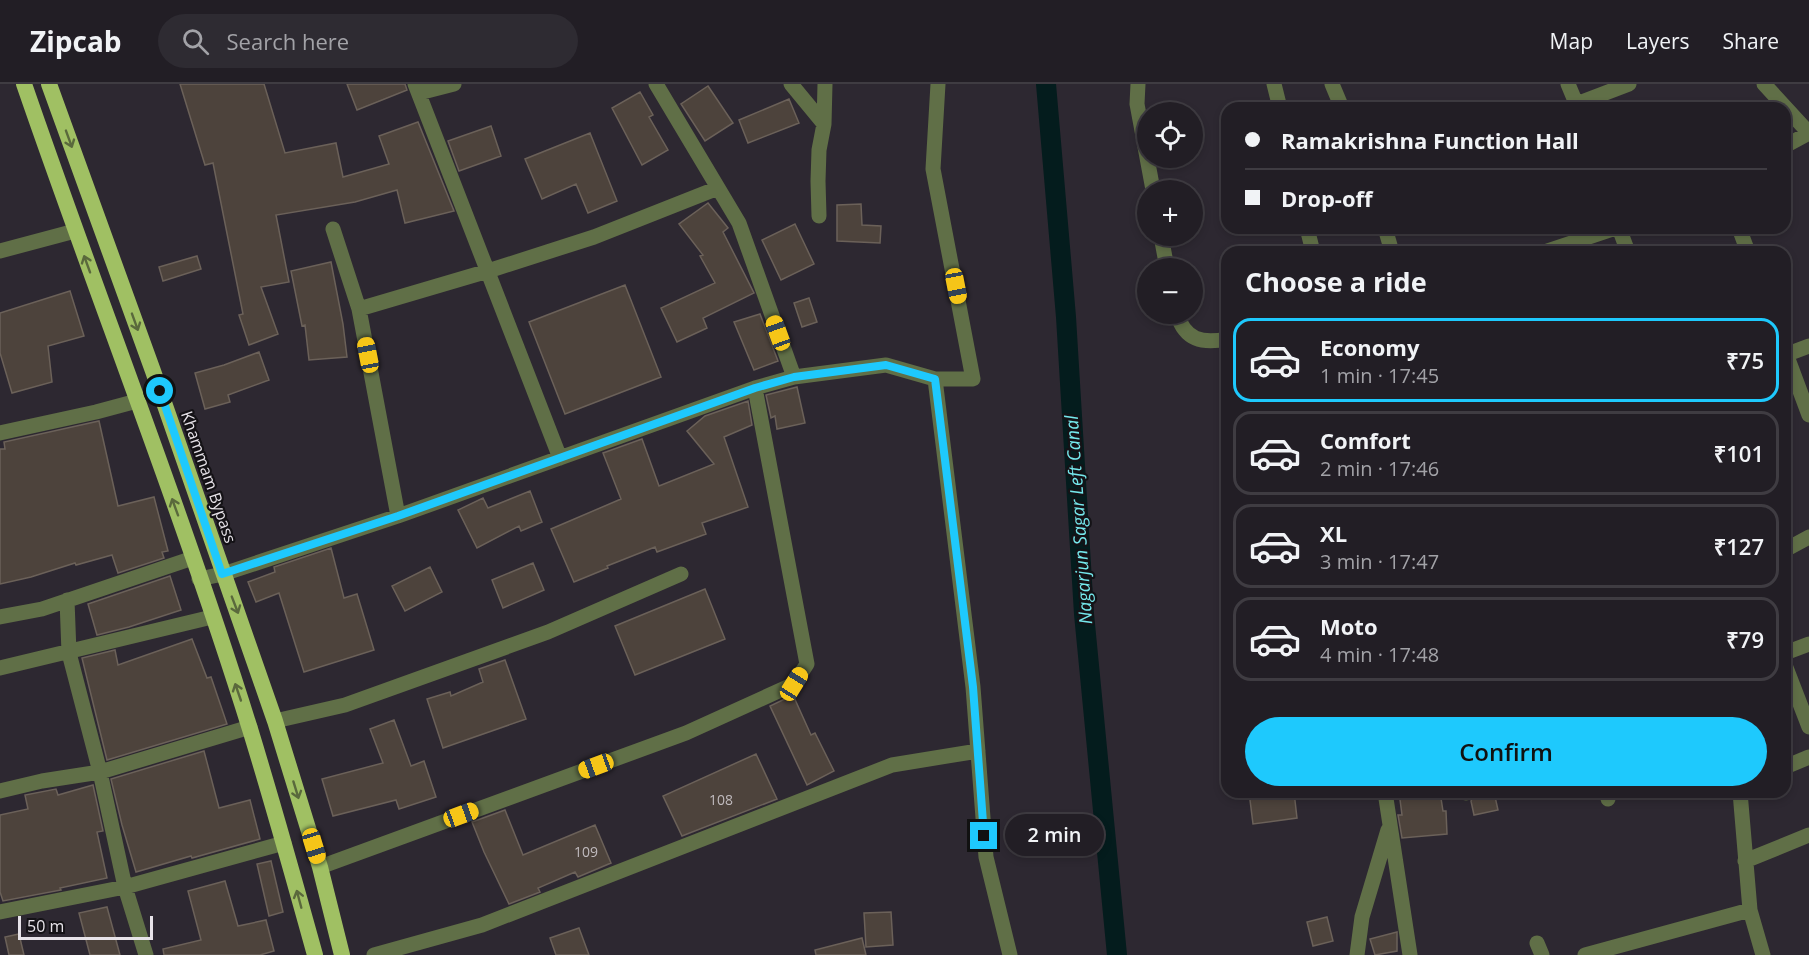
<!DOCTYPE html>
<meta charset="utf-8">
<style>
body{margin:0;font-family:"Open Sans",sans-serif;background:#2e2b32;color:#f1f3f6;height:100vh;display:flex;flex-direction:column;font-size:22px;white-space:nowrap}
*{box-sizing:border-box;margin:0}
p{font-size:20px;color:#a2a2a7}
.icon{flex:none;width:33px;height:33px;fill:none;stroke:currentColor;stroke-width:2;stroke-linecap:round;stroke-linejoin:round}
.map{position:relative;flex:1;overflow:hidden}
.panel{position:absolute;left:1221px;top:162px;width:570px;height:552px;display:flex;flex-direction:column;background:#221e25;border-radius:18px;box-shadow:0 3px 9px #0003,0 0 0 2px #3f3c42}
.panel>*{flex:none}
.hud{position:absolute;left:1221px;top:18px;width:570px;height:132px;border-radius:18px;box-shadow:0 3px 9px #0003,0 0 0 2px #3f3c42;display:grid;align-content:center;height:132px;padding:0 24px;background:#221e25}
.tools{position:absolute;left:1137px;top:18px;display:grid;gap:12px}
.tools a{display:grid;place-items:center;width:66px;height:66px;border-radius:50%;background:#221e25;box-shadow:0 3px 9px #0003,0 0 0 2px #3f3c42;font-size:30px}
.scale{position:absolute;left:18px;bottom:15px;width:135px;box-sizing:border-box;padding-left:6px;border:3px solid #e7e3e9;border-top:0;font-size:16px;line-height:21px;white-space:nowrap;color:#e7e3e9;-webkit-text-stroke:4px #141216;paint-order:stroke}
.end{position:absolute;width:27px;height:27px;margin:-14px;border:8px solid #1ec9fd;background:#111;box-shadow:0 0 0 3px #111}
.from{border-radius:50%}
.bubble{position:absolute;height:42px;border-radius:21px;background:#221e25;box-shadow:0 3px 9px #0003,0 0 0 2px #3f3c42;font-size:20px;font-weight:600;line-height:42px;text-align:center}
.car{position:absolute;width:18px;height:36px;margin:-18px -9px;border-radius:8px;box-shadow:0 0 4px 2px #0007;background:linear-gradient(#f5c518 24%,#345 0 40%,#f5c518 0 76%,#345 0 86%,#f5c518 0)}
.hud b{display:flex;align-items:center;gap:21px;height:57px;font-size:22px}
.hud b+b{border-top:2px solid #3f3c42}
.hud i{width:15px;height:15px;background:#f1f3f6}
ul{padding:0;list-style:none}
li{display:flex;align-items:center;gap:18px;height:84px;margin:0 12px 9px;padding:0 12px;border:3px solid #3f3c42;border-radius:18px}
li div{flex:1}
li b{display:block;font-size:22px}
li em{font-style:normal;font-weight:600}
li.selected{border-color:#1ec9fd}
li>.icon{width:54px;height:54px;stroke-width:1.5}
h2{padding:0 24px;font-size:27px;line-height:72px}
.action{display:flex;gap:12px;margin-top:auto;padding:12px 24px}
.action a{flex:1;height:69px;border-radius:36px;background:#1ec9fd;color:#111;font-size:24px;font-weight:600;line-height:69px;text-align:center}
header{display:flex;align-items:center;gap:36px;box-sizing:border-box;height:84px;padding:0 30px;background:#221e25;border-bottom:2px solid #3f3c42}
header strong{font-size:28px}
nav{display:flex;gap:33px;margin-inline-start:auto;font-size:21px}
.search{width:420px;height:54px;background:#2e2b32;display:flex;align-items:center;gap:15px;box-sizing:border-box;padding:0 21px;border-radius:33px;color:#a2a2a7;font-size:22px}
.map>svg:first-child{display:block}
</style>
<header>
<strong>Zipcab</strong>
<div class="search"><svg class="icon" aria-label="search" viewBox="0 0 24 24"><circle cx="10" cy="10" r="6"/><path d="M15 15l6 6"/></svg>Search here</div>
<nav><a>Map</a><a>Layers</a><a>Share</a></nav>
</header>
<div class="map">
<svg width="1809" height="871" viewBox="0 0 1809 871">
<rect width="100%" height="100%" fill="#2d2831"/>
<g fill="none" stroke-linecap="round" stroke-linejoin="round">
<path stroke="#041c1d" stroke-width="20" d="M1046,0L1066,233L1084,530L1117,871"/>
</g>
<path fill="#4d433c" stroke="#6b6159" stroke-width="1.5" d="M180,0H264L285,69L336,59L343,93L389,80L379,52L418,38L454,127L405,139L397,106L355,118L276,131L289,198L261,203L278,250L249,261L239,231L243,230L213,79L205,81Z
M347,0H405L407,6L357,26Z
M708,2L733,39L705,57L681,20Z
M640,8L653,31L649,33L668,66L642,81L612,24Z
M789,15L799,39L748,59L739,36Z
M491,42L501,72L459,87L448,57Z
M590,49L617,117L588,129L576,100L542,115L525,75Z
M708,119L728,144L723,148L754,209L703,234L707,244L677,258L661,224L715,199L700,172L703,171L679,140Z
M861,120L862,141L881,142L880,159L837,157V121Z
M795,140L814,180L781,196L762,156Z
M197,172L201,185L163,197L159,183Z
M331,178L343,240L347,273L309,276L305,241L302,242L291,187Z
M625,201L661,293L565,330L529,238Z
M70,207L84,252L48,262L52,298L12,309L0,269V229Z
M809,214L817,238L802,243L794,219Z
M760,230L778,277L754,286L734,238Z
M259,268L269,296L228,311L230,318L205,325L195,289L224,281Z
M797,303L805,339L777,345L775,332L771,334L766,311Z
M748,317L752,341L724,353L748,423L702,439L706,450L657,468L655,463L607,482L608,484L574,498L551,445L621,415L603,369L642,355L659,402L714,380L687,347L705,332Z
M99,337L118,422L154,413L168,467L162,468L164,474L118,489L112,471L76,481L75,479L31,493L0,500V365H5L4,358Z
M530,407L542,438L521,447L519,442L477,464L458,426L483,414L488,424Z
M331,464L344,514L357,510L374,566L304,588L279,509L256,518L248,498L275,488L274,483Z
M533,479L544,506L503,524L492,496Z
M430,483L442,508L405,527L392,502Z
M170,492L181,526L129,543L97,551L88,520Z
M705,505L725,555L635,591L615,542Z
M192,555L207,594L211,593L227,640L107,676L82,574L115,566L118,581Z
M505,576L526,635L443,664L427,615L450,608L451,612L483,598L479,585Z
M793,611L811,651L815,649L834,687L807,701L770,622Z
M394,636L411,682L424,677L436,713L399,725L396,716L333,732L322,695L383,679L370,645Z
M204,667L219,724L250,716L260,755L192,774L191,772L136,788L122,741L111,695Z
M756,670L777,715L682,752L663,712Z
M93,701L103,747L97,748L107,794L60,804L61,806L3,817L0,808V731L28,725L25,711L56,705L58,711Z
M1249,708H1294L1297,734L1253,740Z
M1399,708H1440L1443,727H1446L1447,750L1402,754L1398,731H1402Z
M1486,708H1494L1498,726L1474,731L1471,717L1475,710Z
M505,726L523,771L595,741L611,779L578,793L575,788L538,804L540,808L509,820L484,768L472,738Z
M271,777L283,828L269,832L257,780Z
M225,797L238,842L266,836L274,867L260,871H164L163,865L201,856L188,807Z
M107,823L120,871H90L79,829Z
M891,828L893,861L866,863L864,829Z
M1327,833L1333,857L1313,862L1307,838Z
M579,844L589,871H556L550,854Z
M1397,848V867L1375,871L1370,855Z
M19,850L24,871H9L5,853Z
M862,854L866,871H816L815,866Z"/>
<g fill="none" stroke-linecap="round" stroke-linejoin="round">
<path stroke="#606f47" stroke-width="15" d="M415,0L560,374
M656,0L739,139L794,293
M791,0L824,40
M938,0L933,85L973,295H935L973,603L986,773L1010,871
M1138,0L1137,20L1153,106
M1274,0L1280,24
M1332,0L1342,24
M1568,0L1578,24
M1764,0L1809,49
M419,9L454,0
M1566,24L1629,0
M1785,62L1809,49
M819,132L818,97L819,66L824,40L825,0
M1307,144L1313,168
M1385,144L1392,168
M1619,144L1628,168
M1739,144L1748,168
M333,145L359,225L398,432
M1161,152L1167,184
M0,167L75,147
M1544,168L1616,144
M359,225L488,187L594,153L718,104
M1177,230C1185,256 1202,260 1227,255
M1785,267L1809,331
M1785,271L1809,262
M0,349L96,328L137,317
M1785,466L1809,453
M199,495L223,490L398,432L755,304L794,293L886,281L935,295
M67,516L69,569L100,688L125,803L146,871
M0,533L42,525L193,474
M1785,569L1809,560
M1785,581L1809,643
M0,584L212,533
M275,637L345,621L548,548L681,490
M1785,683L1809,673
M0,707L42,697L100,688L250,643
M1385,708L1410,871
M1466,708V709
M1607,708L1608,715
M1740,708L1750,826
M1745,777L1809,751
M320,783L686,649L794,600L807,580L755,304
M0,828L125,803L284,759
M1537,859L1542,871
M374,871L482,841L892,681L978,667
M1357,871L1362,833L1388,746
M1585,871L1750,826L1763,871"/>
<path stroke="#a0c063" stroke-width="16" d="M24,0C98,215 182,427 250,645C273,720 294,795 315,871
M49,0L153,287L275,637L320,783L342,871"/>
</g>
<defs><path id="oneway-shaft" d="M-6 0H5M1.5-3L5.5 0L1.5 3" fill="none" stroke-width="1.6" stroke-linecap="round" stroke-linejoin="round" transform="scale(1.5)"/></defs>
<g stroke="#5a693c">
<use href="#oneway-shaft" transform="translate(69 55) rotate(70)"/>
<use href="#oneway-shaft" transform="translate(87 180) rotate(-110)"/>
<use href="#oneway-shaft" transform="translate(135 238) rotate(70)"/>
<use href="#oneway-shaft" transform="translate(175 423) rotate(-110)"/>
<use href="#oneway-shaft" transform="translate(235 521) rotate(69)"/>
<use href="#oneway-shaft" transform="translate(238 608) rotate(-109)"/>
<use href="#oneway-shaft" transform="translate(296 706) rotate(73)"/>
<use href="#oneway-shaft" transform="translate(299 815) rotate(-105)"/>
</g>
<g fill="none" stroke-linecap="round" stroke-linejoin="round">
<path stroke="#1ec9fd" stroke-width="8" d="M160,307L222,490L398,432L755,304L794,293L886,281L935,295L973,603L984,752"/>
</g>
<g text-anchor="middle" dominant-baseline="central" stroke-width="4.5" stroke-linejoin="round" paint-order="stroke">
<g font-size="14" fill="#c0bbbe">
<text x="721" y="715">108</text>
<text x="586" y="767">109</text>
</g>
<g font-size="16" fill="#e7e3e9" stroke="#141216">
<text transform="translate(209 393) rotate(71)">Khammam Bypass</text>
</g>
<g font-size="18" font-style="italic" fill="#75e9ed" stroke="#141216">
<text transform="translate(1078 436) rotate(-94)">Nagarjun Sagar Left Canal</text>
</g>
</g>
</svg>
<div class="tools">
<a><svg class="icon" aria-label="locate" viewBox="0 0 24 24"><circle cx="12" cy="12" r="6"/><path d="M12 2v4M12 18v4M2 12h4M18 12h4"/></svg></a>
<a>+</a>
<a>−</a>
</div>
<div class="scale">50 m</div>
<i class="end from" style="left:160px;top:307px"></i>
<i class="end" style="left:984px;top:752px"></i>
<div class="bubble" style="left:1005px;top:730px;width:99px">2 min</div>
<i class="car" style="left:956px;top:202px;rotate:169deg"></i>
<i class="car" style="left:778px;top:249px;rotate:340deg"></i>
<i class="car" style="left:368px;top:271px;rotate:349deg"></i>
<i class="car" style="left:794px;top:600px;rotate:32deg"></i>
<i class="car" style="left:596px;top:682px;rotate:250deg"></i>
<i class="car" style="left:461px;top:731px;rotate:70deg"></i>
<i class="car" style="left:314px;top:762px;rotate:163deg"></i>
<div class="hud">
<b><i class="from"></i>Ramakrishna Function Hall</b>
<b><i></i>Drop-off</b>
</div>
<section class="panel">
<h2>Choose a ride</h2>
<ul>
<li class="selected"><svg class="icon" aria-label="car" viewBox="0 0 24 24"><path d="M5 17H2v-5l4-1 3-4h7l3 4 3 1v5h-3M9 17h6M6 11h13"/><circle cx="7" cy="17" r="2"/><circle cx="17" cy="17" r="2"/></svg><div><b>Economy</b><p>1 min · 17:45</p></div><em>₹75</em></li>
<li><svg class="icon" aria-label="car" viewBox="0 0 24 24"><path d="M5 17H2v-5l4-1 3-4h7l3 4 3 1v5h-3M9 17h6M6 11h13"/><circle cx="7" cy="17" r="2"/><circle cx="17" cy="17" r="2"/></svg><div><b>Comfort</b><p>2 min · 17:46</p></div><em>₹101</em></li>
<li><svg class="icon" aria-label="car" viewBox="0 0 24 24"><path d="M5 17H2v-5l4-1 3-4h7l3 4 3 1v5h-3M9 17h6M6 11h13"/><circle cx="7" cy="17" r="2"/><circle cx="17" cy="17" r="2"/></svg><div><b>XL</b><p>3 min · 17:47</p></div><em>₹127</em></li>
<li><svg class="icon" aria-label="car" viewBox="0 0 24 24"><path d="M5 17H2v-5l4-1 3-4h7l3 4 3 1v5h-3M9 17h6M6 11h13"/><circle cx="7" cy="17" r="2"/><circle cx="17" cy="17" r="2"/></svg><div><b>Moto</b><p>4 min · 17:48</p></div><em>₹79</em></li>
</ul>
<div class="action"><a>Confirm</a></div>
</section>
</div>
